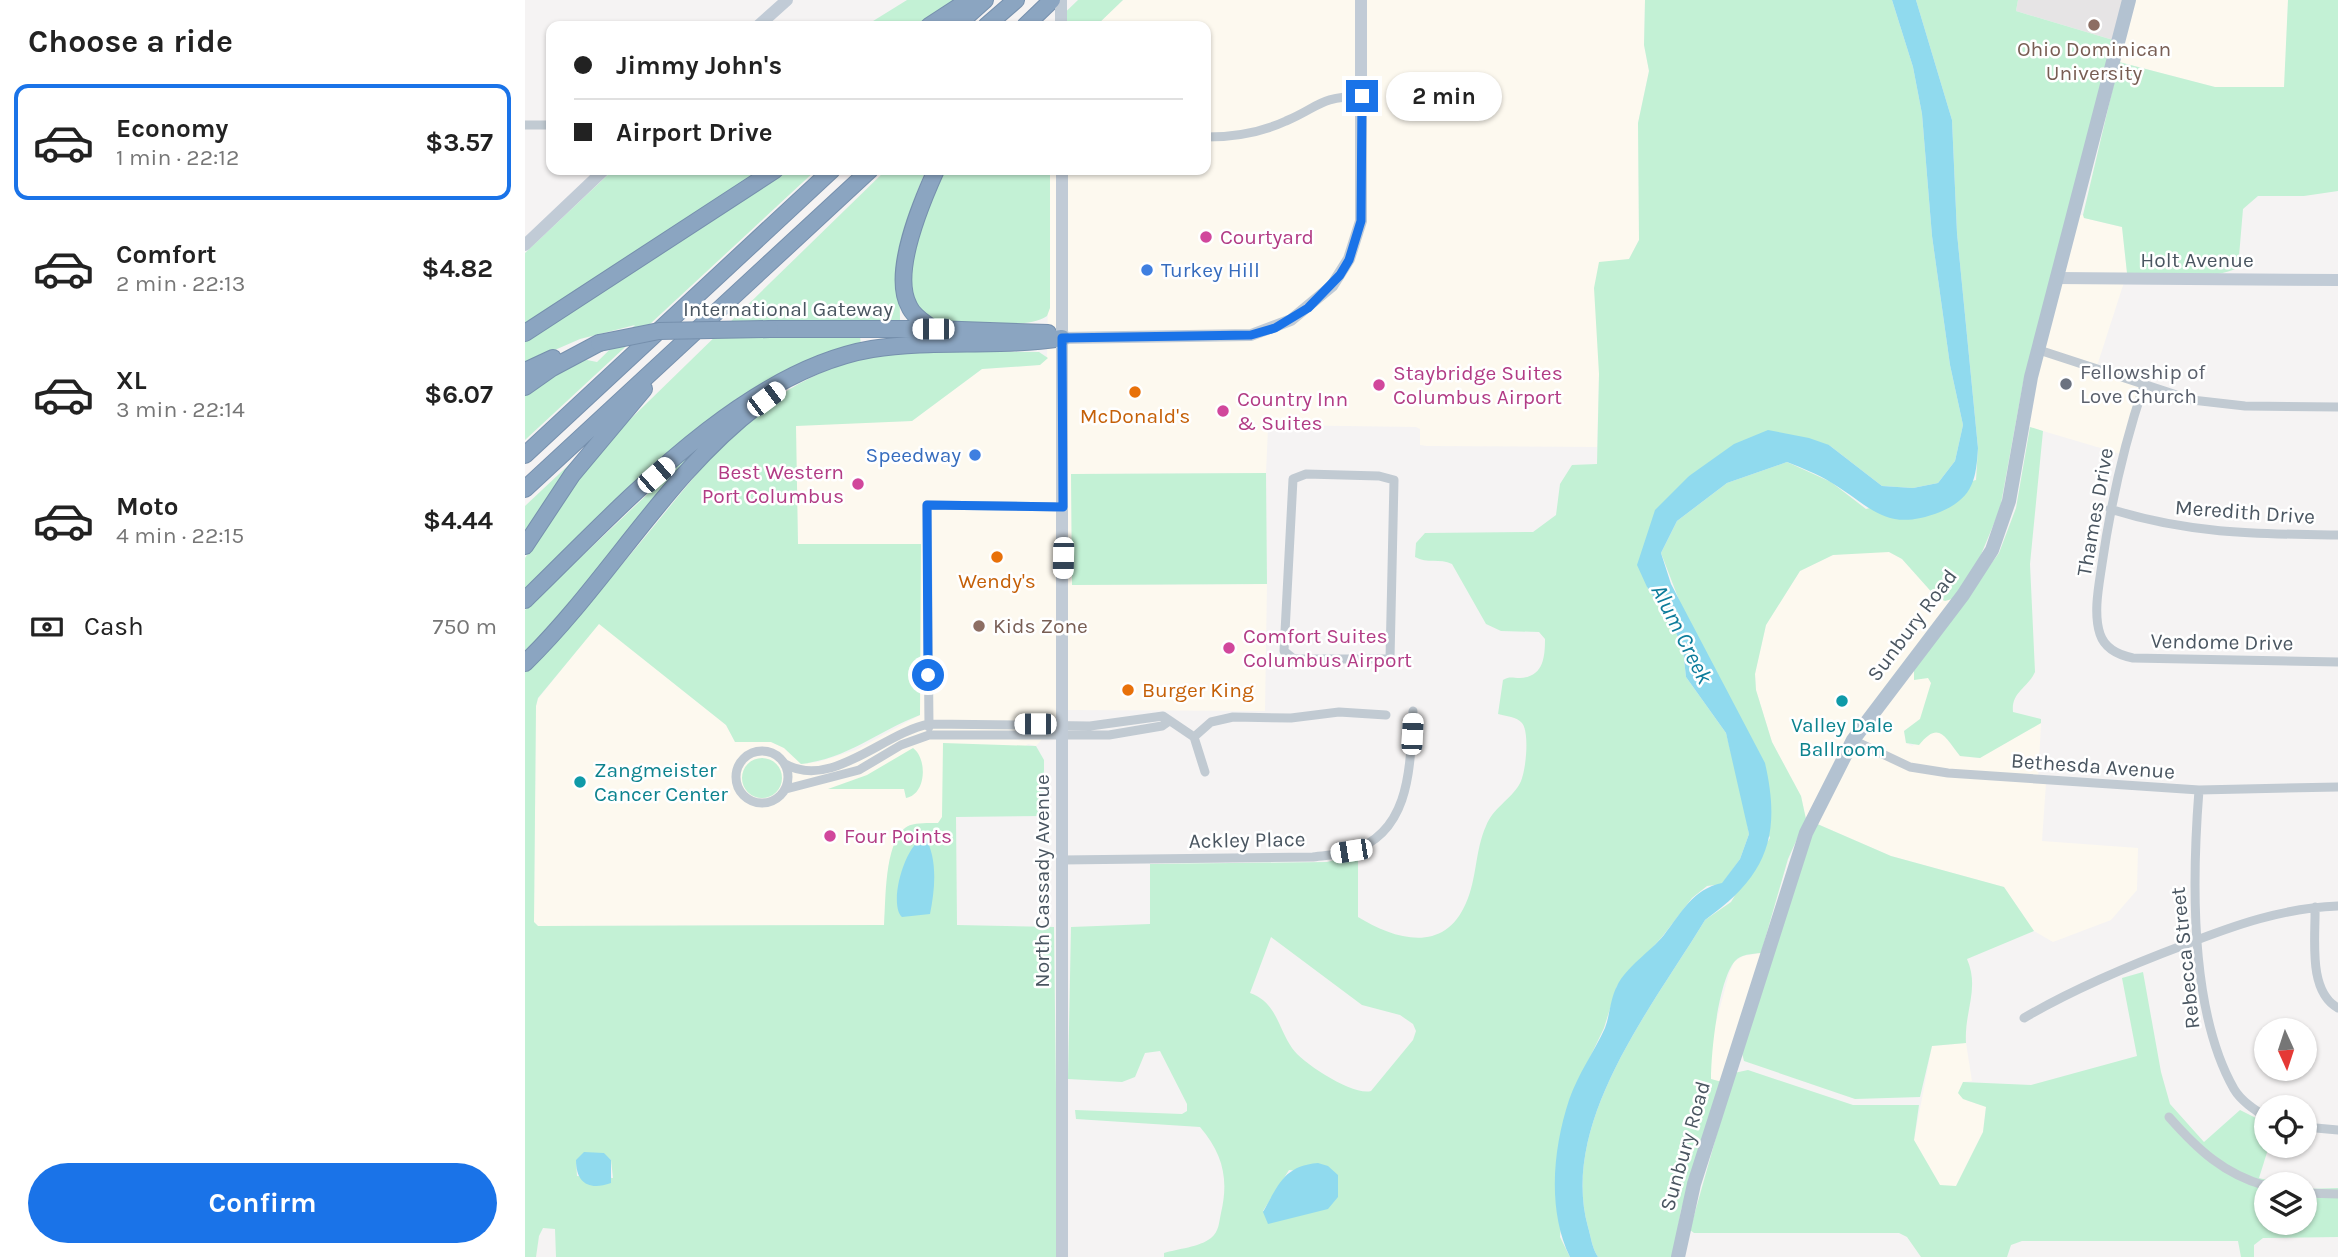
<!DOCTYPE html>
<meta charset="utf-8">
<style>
body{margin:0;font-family:Karla,sans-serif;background:#f2f2f2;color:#222;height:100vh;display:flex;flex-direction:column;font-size:26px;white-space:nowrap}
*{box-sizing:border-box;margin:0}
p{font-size:23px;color:#767676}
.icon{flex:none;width:38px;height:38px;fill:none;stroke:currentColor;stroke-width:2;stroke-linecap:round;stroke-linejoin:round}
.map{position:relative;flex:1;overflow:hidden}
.side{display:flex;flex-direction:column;background:#fff;width:525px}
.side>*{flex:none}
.guide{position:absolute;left:21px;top:21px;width:665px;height:154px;border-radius:14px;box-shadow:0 2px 5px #0004;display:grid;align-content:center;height:154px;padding:0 28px;background:#fff}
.needle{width:46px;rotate:177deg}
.controls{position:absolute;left:1729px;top:1018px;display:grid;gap:14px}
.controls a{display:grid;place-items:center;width:63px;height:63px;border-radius:50%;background:#fff;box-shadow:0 2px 5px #0004;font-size:35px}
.end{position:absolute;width:32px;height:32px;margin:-16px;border:9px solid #1a73e8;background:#fff;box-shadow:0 0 0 4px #fff}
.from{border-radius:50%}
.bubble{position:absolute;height:49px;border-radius:24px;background:#fff;box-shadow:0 2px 5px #0004;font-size:23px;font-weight:700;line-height:49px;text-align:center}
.car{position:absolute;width:21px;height:42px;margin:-21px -10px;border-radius:9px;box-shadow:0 0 5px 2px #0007;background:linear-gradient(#fff 24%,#345 0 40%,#fff 0 76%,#345 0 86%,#fff 0)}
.guide b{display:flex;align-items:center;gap:24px;height:66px;font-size:26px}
.guide b+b{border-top:2px solid #e0e0e0}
.guide i{width:18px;height:18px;background:#222}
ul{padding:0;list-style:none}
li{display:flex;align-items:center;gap:21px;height:116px;margin:0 14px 10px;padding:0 14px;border:4px solid transparent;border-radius:14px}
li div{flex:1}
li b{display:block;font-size:26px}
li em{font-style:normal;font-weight:700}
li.current{border-color:#1a73e8}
li>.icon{width:63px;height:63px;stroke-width:1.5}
h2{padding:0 28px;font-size:32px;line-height:84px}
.pay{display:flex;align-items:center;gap:18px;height:77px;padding:0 28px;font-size:26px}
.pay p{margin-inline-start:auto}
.action{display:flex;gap:14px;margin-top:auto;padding:14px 28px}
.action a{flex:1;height:80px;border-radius:42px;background:#1a73e8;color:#fff;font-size:28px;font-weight:700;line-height:80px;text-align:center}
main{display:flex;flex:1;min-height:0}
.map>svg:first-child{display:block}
</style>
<main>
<section class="side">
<h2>Choose a ride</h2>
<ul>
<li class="current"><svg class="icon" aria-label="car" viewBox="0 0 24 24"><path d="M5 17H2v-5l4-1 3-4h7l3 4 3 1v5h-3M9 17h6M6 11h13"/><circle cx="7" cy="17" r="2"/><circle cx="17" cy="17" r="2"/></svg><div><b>Economy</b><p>1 min · 22:12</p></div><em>$3.57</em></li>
<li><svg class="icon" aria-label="car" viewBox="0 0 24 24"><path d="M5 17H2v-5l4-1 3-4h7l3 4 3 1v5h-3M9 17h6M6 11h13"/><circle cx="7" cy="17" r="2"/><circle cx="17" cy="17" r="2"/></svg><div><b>Comfort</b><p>2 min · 22:13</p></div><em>$4.82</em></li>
<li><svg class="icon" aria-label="car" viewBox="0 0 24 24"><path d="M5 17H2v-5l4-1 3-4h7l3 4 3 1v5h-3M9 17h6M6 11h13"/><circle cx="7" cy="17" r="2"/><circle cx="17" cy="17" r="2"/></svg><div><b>XL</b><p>3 min · 22:14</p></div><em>$6.07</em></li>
<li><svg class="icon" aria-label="car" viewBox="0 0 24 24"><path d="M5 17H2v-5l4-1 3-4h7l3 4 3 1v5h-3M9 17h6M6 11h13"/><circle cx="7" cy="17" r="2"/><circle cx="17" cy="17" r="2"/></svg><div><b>Moto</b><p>4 min · 22:15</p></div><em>$4.44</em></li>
</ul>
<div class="pay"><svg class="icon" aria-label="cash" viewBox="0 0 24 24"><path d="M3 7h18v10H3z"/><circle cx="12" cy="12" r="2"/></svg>Cash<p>750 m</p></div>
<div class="action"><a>Confirm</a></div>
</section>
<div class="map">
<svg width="1813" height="1257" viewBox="0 0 1813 1257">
<rect width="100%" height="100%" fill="#f5f3f3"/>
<path fill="#fdf9ef" d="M598,0H1120L1119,45L1124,71L1113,123L1114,240L1104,259L1074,374L1072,447L902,446L895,445V429L891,427L749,425L743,428L741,473L546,474L547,585L742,584L740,711L543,710L511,746L503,744L413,823L385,825L378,829L364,863L359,925L13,926L9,922L11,706L13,699L74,623L201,725L210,742H246L259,748L276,764L293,762L331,750L395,715L273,545L270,425L387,421L457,369L514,365L522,358L525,170H681V26H571Z
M1605,0H1763L1760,87H1690L1594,62Z
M1542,215H1558L1559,218L1597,227L1602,273L1571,369L1621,387L1599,455L1491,423Z
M1345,551L1364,552L1377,559L1411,597L1427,599L1404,678L1406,683L1404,697L1395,719L1379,731L1381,743L1387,746L1410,731L1418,734L1435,756L1454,758L1516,723L1513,782L1521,783L1517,841L1613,848L1612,890L1586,920L1528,942L1509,931L1479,887L1366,856L1281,819L1276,796L1247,742L1231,690L1230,674L1241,625L1275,571L1308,555Z
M1236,953L1205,1085L1186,1079V1041L1204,974L1209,962L1218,956Z
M1441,1043L1447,1081L1438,1082L1442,1101L1461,1106L1458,1132L1431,1186L1421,1187L1415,1185L1389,1140L1407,1046Z"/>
<path fill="#e6e4e5" d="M1493,0H1605L1588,40L1491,11Z"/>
<path fill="#c3f1d5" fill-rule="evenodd" d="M382,0H432L391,26H340Z
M553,0H598L571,26H526Z
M1120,0H1367L1388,67L1397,114L1407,236L1425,365L1438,425L1430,461L1413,483L1388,488L1357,486L1304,445L1164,476L1122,587L1148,625L1158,650L1161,677L1201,733L1217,795L1224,834L1215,859L1197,884L1182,886L1167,898L1137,937L1092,986L1079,1028L1044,1101L1035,1237L1045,1257H639V1253C652,1249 675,1247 686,1238C694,1232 694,1222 696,1213C704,1179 698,1154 675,1127L551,1119L550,1110L657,1114L662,1111V1104L635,1051L620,1053L610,1077L597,1082L543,1079L546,927L625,924V864L802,862L833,854V917C869,939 919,955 941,903C952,879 950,850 961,826C968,808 985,800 994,785C1001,775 1005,732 997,723C992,717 981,716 973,714L978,680C985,676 987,678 995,678C1018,677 1020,658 1020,639L1014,632L976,631L961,624L927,564C915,558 902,564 890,557L891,543L900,533L1008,532L1031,515L1035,484L1047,465L1072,464L1074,374L1069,288L1074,262L1104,259L1114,240L1113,123L1124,71L1119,45ZM746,937L837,1005L875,1015L888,1024L891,1031L888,1040L846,1091C828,1096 777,1063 767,1048C752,1026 752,1003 725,993ZM764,1170L813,1175V1197L738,1211Z
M1391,0H1493L1491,11L1588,40L1498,383L1475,509L1450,569L1427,599L1420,601L1411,597L1377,559L1364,552L1308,555L1275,571L1241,625L1230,674L1231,690L1247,742L1276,796L1281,819L1263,859L1236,953C1227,954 1216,954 1210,961C1193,981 1186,1053 1186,1079L1197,1082L1156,1210L1148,1257H1073C1067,1248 1066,1237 1063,1227C1034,1122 1128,1006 1180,920L1206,902L1245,838L1136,553L1152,521L1202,483L1262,462L1306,482L1341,509L1451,480L1453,448L1432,233L1427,120Z
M1763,0H1813V191L1779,196H1733L1718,209L1713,268C1682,282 1635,273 1602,273L1597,227L1559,218L1558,215L1594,62L1690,87H1759Z
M88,170H241L0,325V253Z
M258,170H291L0,440V391L57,359L72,362L110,325L55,339L0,363V338Z
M361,170H401C375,230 374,257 375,320H243L227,337L335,336L336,345L299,354L234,386L0,595V558L40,496L86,438Z
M415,170H525V308L522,316C504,328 476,322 454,322C441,322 418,326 406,319C362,296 402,203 415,170Z
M413,351L514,352L523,358L515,365L457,369L387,421L271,426L273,544H396L395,715C353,731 322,759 276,764L259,748L246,742H210L201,725L74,624L13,698L11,706L9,922L13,926L359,925C361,900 359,845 380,828C387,822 404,823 413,823L417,817L418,743L511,746L519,760V816L431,817L432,925L529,927L533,1257H31L30,1229L18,1228L14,1236L11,1257H0V671C49,622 94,569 138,515C192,449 234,394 318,364C348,353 382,354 413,351ZM79,1154L86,1160L88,1178L52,1176L51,1160Z
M1505,427L1518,431L1505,564L1510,672C1503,688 1486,692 1488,712L1516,719V723L1455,758L1435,756C1420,737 1414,720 1394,745L1381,743L1379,731L1395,719L1406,683L1403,678L1389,680V669L1474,553L1491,508Z
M183,437L0,657V610Z
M51,458L0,538V506Z
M741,473L742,584L547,585L546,474Z
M388,748C403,759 401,795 381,798L379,789H303L342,775Z
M217 778a20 20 0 1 1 40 0a20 20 0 1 1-40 0Z
M1290,823L1366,856L1479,887L1509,931L1442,959C1455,989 1439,1011 1441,1043L1407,1046L1395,1097L1330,1099L1219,1061L1217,1053Z
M1618,972L1636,1072L1645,1104L1679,1142L1715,1110L1741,1123L1744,1146L1734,1178L1762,1185H1741V1223H1780V1189L1813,1188V1237L1738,1238L1729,1245V1257H1716L1713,1241H1497L1486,1245L1482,1257H1396L1382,1237L1374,1233H1169L1165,1230L1209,1073L1223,1070L1328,1105H1394L1389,1140L1415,1185L1431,1186L1458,1132L1461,1107L1438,1099L1433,1093L1438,1082L1506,1085L1612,1056L1597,978Z"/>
<path fill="#90daee" d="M1367,0H1391L1427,120L1432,233L1453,448C1451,480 1448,498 1415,512C1361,533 1348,508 1307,483C1293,474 1277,468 1262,462L1202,483L1152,521L1136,553L1146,584L1240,763C1257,837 1241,877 1180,920C1128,1006 1034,1122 1063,1227C1066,1237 1067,1248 1073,1257H1045C1022,1210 1028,1149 1044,1100C1053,1074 1069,1052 1080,1028C1085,1015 1085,999 1092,986C1101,967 1125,952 1139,935C1156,913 1168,889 1197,883L1215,859L1224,834L1201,733L1161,677L1158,650L1148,625L1122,587L1112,565L1130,510L1164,476L1209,444L1243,430L1284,438L1304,445L1357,486L1388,488L1413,483L1430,461L1438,425L1425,365L1407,236L1397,114L1388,67Z
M400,837C413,859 410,889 405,914L377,917C363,904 380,843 400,837Z
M59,1152L79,1153L86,1160V1183C64,1191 51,1183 51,1160Z
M793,1163L803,1166L813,1175V1197L803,1209L743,1224L738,1212C754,1184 759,1166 793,1163Z"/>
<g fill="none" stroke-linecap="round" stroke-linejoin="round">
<defs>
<path id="highway" d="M404,26L444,0
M431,26L460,0
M461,26L491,0
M500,26L527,0
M245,329H408L523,333
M408,329C399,322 388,316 384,306C366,273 397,201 411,170
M0,333L250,170
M0,371L28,358
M0,387L27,368L74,343
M0,455L307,170
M0,489L345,170
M0,546L47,475L119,389
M0,600C92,511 216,371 347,349C410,339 474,348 537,338
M0,663C83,582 141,475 233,405"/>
</defs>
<use href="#highway" stroke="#7690ad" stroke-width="18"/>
<path stroke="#c1cad2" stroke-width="9" d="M0,125H26
M681,137C709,137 735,133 761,121C796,106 793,97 837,96
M1514,350L1667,400L1720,406L1813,407
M1619,385C1599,444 1586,502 1577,564C1574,585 1568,613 1575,634C1580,649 1593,655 1608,658L1813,662
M781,474L854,476L869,480L865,659H769L759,651L768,479Z
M1585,509C1664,534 1732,534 1813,535
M404,727L402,505L538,507
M669,737L686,722L708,717L766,718L814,712L861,715
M1328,740L1385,767L1423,773L1674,790L1813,787
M211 777a26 26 0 1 1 52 0a26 26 0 1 1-52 0Z
M260,764C307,790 358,733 404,724L565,726L638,716L669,737L680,772
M261,789L334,770L376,745L404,735H584L637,726L644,721
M1674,790C1667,879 1664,1010 1709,1089C1716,1101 1730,1110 1741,1117
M537,860L788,857C800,855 814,855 826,851C887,832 885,764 888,711
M1790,907C1791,936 1782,991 1813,1008
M1499,1018C1550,988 1603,966 1659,945C1710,925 1758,908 1813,906
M1644,1117C1673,1150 1699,1174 1741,1186
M1780,1127L1813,1130
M1780,1193L1813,1194"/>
<path stroke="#c1cbd6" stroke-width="12" d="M536,0V26
M233,26L262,0
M537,170V1257
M0,245L79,170
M1531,278L1813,280
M537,338L726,335L766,320L807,286L824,259L836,221V0"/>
<path stroke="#b3c2d1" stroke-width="14" d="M1153,1257L1169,1184L1281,833L1328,740L1438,595L1467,550L1484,501L1506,377L1604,0"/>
<use href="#highway" stroke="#8ba5c1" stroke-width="16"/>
<defs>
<path id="highway-bridge" d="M74,343L134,331L245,329"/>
</defs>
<use href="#highway-bridge" stroke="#7690ad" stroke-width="18" stroke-linecap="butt"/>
<use href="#highway-bridge" stroke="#8ba5c1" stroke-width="16"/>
</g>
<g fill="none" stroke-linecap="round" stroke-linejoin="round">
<path stroke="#1a73e8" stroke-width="9" d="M403,675L402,505L538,507L537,338L726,335L750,328L783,308L815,275L824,260L836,221L837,96"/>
</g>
<g fill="#8d6e63" stroke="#fff" stroke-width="2.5">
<circle cx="1569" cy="25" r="7"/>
<circle cx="454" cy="626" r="7"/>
</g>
<g fill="#d1479c" stroke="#fff" stroke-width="2.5">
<circle cx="681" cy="237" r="7"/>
<circle cx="854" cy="385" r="7"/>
<circle cx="698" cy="411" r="7"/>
<circle cx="333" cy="484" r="7"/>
<circle cx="704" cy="648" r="7"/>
<circle cx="305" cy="836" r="7"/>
</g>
<g fill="#3f7fe0" stroke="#fff" stroke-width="2.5">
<circle cx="622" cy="270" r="7"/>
<circle cx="450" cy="455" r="7"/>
</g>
<circle fill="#6b7280" stroke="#fff" stroke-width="2.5" cx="1541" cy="384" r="7"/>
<g fill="#e8710a" stroke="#fff" stroke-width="2.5">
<circle cx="610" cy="392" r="7"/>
<circle cx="472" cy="557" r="7"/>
<circle cx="603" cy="690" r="7"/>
</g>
<g fill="#0f9aa8" stroke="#fff" stroke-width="2.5">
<circle cx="1317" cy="701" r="7"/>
<circle cx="55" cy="782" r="7"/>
</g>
<g text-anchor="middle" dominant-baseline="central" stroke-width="5" stroke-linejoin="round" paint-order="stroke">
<g font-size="21" fill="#785e54" stroke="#fff">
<text x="1569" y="49">Ohio Dominican<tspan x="1569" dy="24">University</tspan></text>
<text x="468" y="626" text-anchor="start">Kids Zone</text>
</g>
<g font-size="21" fill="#b23c85" stroke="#fff" text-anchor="start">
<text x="695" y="237">Courtyard</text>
<text x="868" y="373">Staybridge Suites<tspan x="868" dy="24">Columbus Airport</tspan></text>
<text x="712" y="399">Country Inn<tspan x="712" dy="24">&amp; Suites</tspan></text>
<text x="319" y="472" text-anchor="end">Best Western<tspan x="319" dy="24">Port Columbus</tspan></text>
<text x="718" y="636">Comfort Suites<tspan x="718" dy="24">Columbus Airport</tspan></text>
<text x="319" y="836">Four Points</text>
</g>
<g font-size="21" fill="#4a5661" stroke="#fff">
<text x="1672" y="260">Holt Avenue</text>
<text x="263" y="309">International Gateway</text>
<text transform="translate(1570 512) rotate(-80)">Thames Drive</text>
<text transform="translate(1720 512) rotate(4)">Meredith Drive</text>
<text transform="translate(1387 625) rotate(-53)">Sunbury Road</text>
<text transform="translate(1697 642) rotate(1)">Vendome Drive</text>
<text transform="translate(1568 766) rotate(4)">Bethesda Avenue</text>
<text transform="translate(722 840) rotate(-1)">Ackley Place</text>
<text transform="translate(517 881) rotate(-90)">North Cassady Avenue</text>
<text transform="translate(1660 958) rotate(-96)">Rebecca Street</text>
<text transform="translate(1160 1146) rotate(-74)">Sunbury Road</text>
</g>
<g font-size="21" fill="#366cbe" stroke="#fff" text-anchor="start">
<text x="636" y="270">Turkey Hill</text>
<text x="436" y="455" text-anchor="end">Speedway</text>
</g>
<g font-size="21" fill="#5b616d" stroke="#fff" text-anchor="start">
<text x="1555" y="372">Fellowship of<tspan x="1555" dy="24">Love Church</tspan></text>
</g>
<g font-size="21" fill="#c56008" stroke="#fff">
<text x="610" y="416">McDonald's</text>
<text x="472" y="581">Wendy's</text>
<text x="617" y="690" text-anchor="start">Burger King</text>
</g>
<g font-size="21" fill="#0d838f" stroke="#fff">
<text x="1317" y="725">Valley Dale<tspan x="1317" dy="24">Ballroom</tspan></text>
<text x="69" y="770" text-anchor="start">Zangmeister<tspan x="69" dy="24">Cancer Center</tspan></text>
</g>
<g font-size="23" font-style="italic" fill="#0c7c9b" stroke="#fff">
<text transform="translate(1157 634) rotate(63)">Alum Creek</text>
</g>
</g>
</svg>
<div class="controls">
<a><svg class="needle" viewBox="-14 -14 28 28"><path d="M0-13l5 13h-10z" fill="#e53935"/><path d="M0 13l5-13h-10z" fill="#767676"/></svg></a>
<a><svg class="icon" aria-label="locate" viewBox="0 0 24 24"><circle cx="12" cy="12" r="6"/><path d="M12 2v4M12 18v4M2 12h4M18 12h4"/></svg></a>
<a><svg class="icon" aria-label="layers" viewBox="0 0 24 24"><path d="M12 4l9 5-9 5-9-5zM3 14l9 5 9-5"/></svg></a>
</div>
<i class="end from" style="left:403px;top:675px"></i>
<i class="end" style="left:837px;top:96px"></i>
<div class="bubble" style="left:861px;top:72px;width:116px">2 min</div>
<i class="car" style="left:408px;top:329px;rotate:270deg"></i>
<i class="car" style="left:241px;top:399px;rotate:53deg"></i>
<i class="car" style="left:131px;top:475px;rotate:49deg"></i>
<i class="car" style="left:538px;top:558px;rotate:181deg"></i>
<i class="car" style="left:510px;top:724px;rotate:270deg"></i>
<i class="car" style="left:887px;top:734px;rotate:3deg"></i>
<i class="car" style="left:826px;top:851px;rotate:261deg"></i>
<div class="guide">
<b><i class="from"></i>Jimmy John's</b>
<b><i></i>Airport Drive</b>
</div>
</div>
</main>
